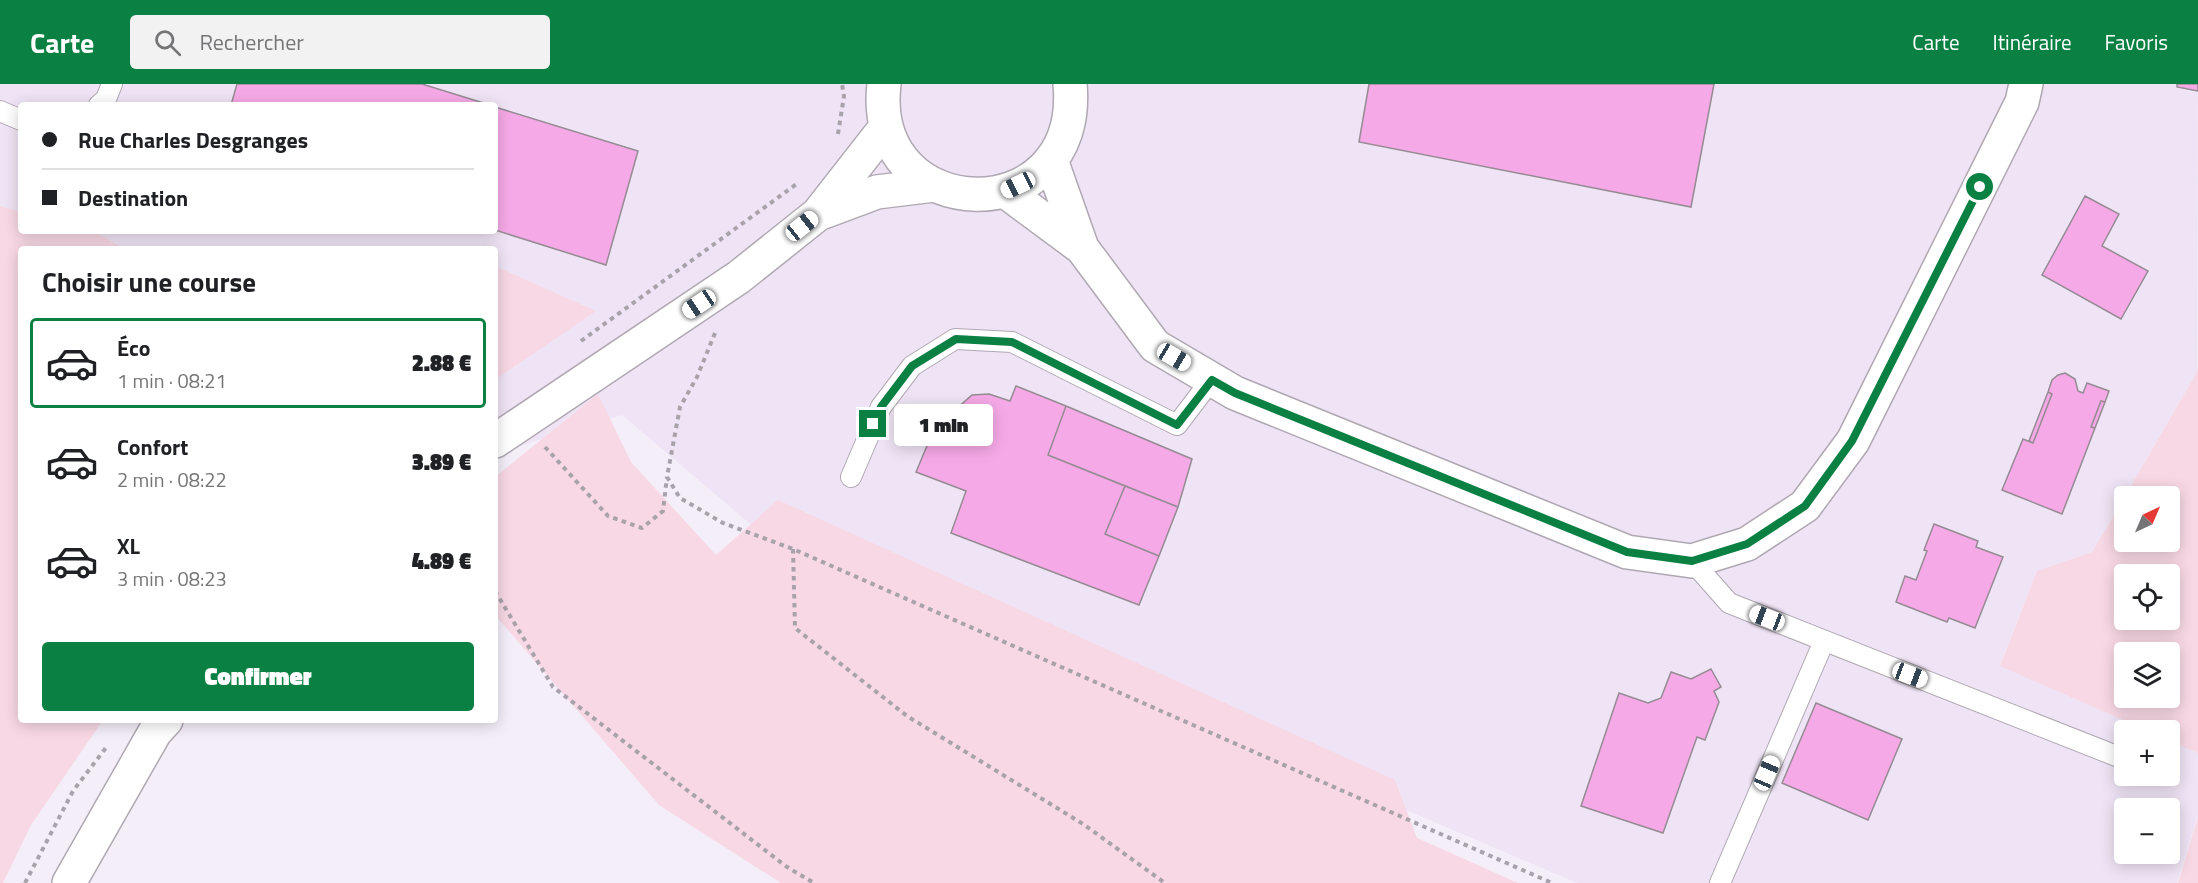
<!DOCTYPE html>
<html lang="fr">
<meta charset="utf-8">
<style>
body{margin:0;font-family:"Titillium Web",sans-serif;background:#f2f2f2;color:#202124;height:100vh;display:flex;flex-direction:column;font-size:22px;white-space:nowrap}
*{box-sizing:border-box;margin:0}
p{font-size:20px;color:#757577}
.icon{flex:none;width:33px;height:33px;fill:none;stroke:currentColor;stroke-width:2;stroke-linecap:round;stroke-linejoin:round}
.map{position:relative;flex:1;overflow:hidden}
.panel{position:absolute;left:18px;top:162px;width:480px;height:477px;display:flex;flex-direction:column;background:#fff;border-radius:6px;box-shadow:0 3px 15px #0003}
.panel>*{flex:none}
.top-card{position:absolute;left:18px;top:18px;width:480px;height:132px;border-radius:6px;box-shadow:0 3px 15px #0003;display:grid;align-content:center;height:132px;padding:0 24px;background:#fff}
.needle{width:39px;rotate:44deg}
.fabs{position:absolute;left:2114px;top:402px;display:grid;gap:12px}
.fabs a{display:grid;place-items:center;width:66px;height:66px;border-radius:6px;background:#fff;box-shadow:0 3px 15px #0003;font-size:30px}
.end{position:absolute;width:27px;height:27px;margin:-14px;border:8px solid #0b8043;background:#fff;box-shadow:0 0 0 3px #fff}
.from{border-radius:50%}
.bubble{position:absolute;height:42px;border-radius:6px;background:#fff;box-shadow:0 3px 15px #0003;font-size:20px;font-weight:800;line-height:42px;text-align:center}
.car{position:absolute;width:18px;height:36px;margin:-18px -9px;border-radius:8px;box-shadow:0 0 4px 2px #0007;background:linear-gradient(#fff 24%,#345 0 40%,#fff 0 76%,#345 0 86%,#fff 0)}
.top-card b{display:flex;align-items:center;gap:21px;height:57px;font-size:22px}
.top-card b+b{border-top:2px solid #e0e0e0}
.top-card i{width:15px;height:15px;background:#202124}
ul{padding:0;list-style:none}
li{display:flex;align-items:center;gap:18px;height:90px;margin:0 12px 9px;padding:0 12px;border:3px solid transparent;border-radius:6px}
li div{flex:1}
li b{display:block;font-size:22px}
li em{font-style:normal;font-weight:800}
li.active{border-color:#0b8043}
li>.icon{width:54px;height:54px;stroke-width:1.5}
h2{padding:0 24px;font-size:27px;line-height:72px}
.primary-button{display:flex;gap:12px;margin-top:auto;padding:12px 24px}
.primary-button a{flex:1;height:69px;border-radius:6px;background:#0b8043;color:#fff;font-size:24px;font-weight:800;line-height:69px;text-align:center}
header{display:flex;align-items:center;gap:36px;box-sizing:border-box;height:84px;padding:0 30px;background:#0b8043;color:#fff}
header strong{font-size:28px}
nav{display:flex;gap:33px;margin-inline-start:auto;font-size:21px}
.search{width:420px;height:54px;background:#f2f2f2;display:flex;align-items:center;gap:15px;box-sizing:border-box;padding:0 21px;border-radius:6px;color:#757577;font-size:22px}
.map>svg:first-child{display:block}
</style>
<header>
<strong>Carte</strong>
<div class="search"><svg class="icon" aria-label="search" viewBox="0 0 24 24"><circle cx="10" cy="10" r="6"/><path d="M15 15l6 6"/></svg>Rechercher</div>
<nav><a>Carte</a><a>Itinéraire</a><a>Favoris</a></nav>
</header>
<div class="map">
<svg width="2198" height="799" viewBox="0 0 2198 799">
<rect width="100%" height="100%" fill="#f4eef8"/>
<path fill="#efe4f5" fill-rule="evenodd" d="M0,0H2198L2197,288L2092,468L2037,487L2000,581L2146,646H2124V692H2169V657L2198,669V731L2177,799H1577L762,450L622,331L495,369V296L595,227L495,182V165H457L451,162L439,165H125L94,147H495V21H21V128L0,122ZM2124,724H2169V770H2124Z"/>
<path fill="#f8d8e4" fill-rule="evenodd" d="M0,122L21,128V147H94L125,165H21V636H103L31,741L3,799H0Z
M495,182L596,227L495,296Z
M2198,283V669L2169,657V646H2146L2000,582L2037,487L2092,468L2124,414V458H2169V412H2125L2197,288ZM2124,490H2169V536H2124ZM2124,568H2169V614H2124Z
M598,310L631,378L716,471L778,416L1395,696L1417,754L1518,799H781L659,721L495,531V393Z
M2198,733V799H2178Z"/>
<path fill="#f6a9e7" stroke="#958b93" stroke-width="1.5" d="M237,0H422L490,21H231Z
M1369,0H1714L1691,123L1359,58Z
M2177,0H2198V7L2177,3Z
M495,23L638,67L606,181L495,146Z
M2085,112L2119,130L2102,162L2148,187L2121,235L2042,191Z
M2065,289L2075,295L2078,307L2083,309L2087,299L2109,307L2105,318L2101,317L2091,343L2095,344L2062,430L2002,406L2023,355L2033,359L2052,310L2048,308L2052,296L2058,291Z
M1016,302L1066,322L1048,371L1125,402L1105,450L1159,472L1139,521L951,449L966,407L916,388L937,338L949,343L955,326L972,311L989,310L1010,317Z
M2048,308L2052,310L2033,359L2029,357Z
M2101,317L2105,318L2095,344L2091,343Z
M1066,322L1192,375L1178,423L1048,371Z
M1125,402L1178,423L1159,472L1105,450Z
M1934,440L1978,457L1976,463L2003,473L1975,544L1949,534L1947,538L1896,518L1905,492L1916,496L1927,467L1924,466Z
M1711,585L1721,603L1714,607L1719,618L1705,656L1697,653L1663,749L1581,722L1619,609L1648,619L1661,614L1671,588L1691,595Z
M1816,619L1902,655L1868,736L1782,699Z"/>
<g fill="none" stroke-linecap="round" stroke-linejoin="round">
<defs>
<path id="service" d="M99,21L106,15L112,0
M0,27L21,36
M851,393L881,323L912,282L955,255L1012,258L1177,341L1212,295
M1692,477L1729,519L2124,675
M1720,799L1824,557"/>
<path id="minor" d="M1051,76L1082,164L1155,262L1235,309L1627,468L1692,477L1747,460L1805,422L1853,357L2022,18L2026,0
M1005,107L1082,164"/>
<path id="tertiary" d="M884,0C867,144 1084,150 1070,0
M818,130L877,108L934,101
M495,357L739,193L818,130L886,43
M69,799L155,648L166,636"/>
</defs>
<use href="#service" stroke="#afa8b2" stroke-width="22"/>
<use href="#minor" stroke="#afa8b2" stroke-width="36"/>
<use href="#tertiary" stroke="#afa8b2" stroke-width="36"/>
<path stroke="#a8a3ab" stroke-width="4" stroke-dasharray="4.5 4.5" stroke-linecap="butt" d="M838,50L844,12L842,0
M715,249L697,293L680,323L667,393L680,414L723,439L793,465L1552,799
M581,257L798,99
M545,363L608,432L642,444L663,427L667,393
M793,465L795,544L907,632L1083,740L1165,799
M495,507L553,603L787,783L814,799
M25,799L73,707L108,661"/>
<use href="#service" stroke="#fff" stroke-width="20"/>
<use href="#minor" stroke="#fff" stroke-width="33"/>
<use href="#tertiary" stroke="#fff" stroke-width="33"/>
</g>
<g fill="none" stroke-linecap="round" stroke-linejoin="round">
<path stroke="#0b8043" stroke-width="8" d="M873,340L881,323L912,282L956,255L1012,258L1177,341L1212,296L1235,309L1627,468L1692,477L1747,460L1805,422L1852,357L1980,103"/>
</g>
</svg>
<div class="fabs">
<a><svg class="needle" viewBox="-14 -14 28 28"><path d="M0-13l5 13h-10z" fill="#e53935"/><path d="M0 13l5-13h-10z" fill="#757577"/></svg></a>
<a><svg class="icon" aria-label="locate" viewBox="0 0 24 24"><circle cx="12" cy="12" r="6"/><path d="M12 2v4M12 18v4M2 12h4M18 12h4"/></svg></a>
<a><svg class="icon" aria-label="layers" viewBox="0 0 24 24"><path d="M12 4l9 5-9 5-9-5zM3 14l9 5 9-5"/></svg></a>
<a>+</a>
<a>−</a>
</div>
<i class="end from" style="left:1980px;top:103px"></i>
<i class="end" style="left:873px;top:340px"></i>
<div class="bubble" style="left:894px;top:320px;width:99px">1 min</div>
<i class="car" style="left:1018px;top:101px;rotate:244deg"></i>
<i class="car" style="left:802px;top:142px;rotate:51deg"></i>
<i class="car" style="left:699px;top:220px;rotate:236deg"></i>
<i class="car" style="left:1174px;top:273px;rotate:120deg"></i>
<i class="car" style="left:1767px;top:534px;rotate:291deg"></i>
<i class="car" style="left:1910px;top:591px;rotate:111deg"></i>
<i class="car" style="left:1767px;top:689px;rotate:23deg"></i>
<div class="top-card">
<b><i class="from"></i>Rue Charles Desgranges</b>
<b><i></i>Destination</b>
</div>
<section class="panel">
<h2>Choisir une course</h2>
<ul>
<li class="active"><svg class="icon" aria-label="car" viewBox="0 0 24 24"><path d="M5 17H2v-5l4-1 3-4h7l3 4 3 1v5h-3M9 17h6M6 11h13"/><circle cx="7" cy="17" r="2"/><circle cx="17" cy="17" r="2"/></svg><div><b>Éco</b><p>1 min · 08:21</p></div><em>2.88 €</em></li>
<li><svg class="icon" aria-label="car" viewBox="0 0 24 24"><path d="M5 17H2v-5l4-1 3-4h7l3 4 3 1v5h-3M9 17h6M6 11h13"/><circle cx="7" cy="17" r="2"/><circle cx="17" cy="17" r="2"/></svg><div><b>Confort</b><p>2 min · 08:22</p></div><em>3.89 €</em></li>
<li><svg class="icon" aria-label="car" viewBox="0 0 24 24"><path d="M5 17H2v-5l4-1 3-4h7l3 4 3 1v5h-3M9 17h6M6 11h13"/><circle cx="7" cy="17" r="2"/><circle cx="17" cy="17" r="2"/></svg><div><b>XL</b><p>3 min · 08:23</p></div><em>4.89 €</em></li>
</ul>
<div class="primary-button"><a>Confirmer</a></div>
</section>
</div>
